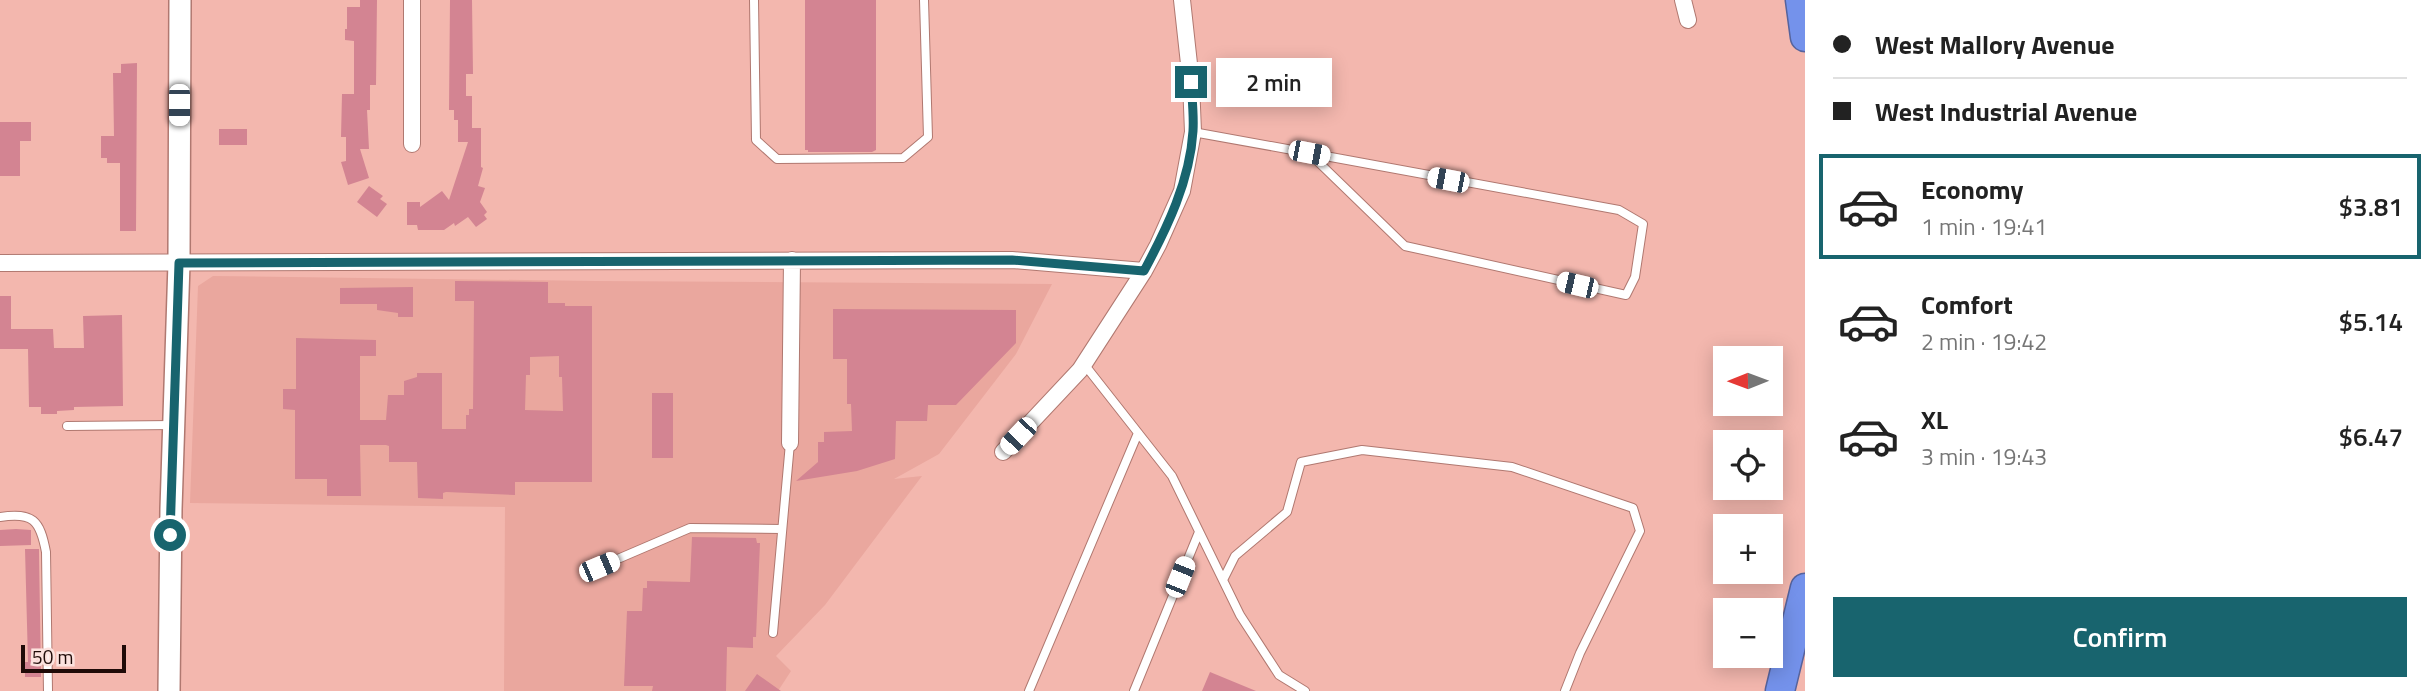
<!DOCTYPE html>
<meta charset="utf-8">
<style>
body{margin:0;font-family:"Titillium Web",sans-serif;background:#f2f2f2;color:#222;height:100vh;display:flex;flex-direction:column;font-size:26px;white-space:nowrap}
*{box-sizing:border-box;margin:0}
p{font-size:23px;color:#767676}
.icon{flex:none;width:38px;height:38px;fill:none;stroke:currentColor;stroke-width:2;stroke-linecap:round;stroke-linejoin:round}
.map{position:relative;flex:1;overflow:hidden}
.drawer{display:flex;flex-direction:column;background:#fff;width:630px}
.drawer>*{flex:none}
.top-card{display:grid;align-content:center;height:154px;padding:0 28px;background:#fff}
.needle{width:46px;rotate:269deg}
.tools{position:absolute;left:1713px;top:346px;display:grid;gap:14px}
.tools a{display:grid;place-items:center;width:70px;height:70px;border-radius:0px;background:#fff;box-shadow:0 4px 18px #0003;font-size:35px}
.scale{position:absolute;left:21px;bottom:18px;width:105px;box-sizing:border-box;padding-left:7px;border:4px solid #1f0b08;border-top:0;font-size:19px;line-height:24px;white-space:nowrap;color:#1f0b08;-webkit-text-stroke:5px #fce2de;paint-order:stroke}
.end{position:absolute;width:32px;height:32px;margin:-16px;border:9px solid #18646e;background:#fff;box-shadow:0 0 0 4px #fff}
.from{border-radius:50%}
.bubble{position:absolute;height:49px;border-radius:0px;background:#fff;box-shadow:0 4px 18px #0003;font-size:23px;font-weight:600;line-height:49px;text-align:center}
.car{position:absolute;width:21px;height:42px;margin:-21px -10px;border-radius:9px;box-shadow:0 0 5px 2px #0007;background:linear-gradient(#fff 24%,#345 0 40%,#fff 0 76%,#345 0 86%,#fff 0)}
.top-card b{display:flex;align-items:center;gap:24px;height:66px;font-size:26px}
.top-card b+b{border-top:2px solid #e0e0e0}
.top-card i{width:18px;height:18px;background:#222}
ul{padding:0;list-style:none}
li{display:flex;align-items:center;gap:21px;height:105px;margin:0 14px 10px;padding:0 14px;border:4px solid transparent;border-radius:0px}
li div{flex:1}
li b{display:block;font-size:26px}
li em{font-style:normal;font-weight:600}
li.active{border-color:#18646e}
li>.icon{width:63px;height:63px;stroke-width:1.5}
.action{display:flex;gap:14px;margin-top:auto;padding:14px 28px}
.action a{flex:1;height:80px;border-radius:0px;background:#18646e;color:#fff;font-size:28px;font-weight:600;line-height:80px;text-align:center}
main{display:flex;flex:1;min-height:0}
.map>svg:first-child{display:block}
</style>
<main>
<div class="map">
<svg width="1805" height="691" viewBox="0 0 1805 691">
<rect width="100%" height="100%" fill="#f3b7ae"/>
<path fill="#eaa79e" d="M213,276L595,281L1052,284L1016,354L939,454L894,479L922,476L825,605L776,656L791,671L778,691H504L505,507L190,503L198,286Z"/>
<path fill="#d38492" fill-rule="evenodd" d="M360,0H377L376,85H370V110H367L369,149H360L369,178L348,185L341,162L346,161V137H341L342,94H354V41L345,40V29H347V7H360Z
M450,0H472L473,74H466V96H472V128H481V167L483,168L478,186L485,188L480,202L487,212L484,215L487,219L476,227L468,217L455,226L454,223L444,230H418L417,225H407V202H420V207L442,191L449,200L468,142H458V120H454V110H449Z
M805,0H876V150L872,152H808V150H805Z
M137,63L136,231H120V163H107V158H101V136H114L113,73H121V64Z
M0,122H31V141H20V176H0Z
M219,129H247V145H219Z
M369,186L383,196L380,199L387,204L377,217L357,202Z
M455,281L548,282V303H565V306H592V482H515V495L446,492L443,493V499L418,498L417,462H389V446L386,445H360L361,496H327V479H295V410L283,409V389H296V338L376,340V356H360V420H386L388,395H404V381L417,377V373H442V429H466V415H469V409H473L474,301H455ZM559,356V377H562L563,411L525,410L526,375H530V357Z
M413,287V317H398V313L377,310V304H340V288Z
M0,296H11V329H53L54,348H84L83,316L122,315L123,406L74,407V410L57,411V414H41V407H29L28,349H0Z
M833,309L1016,310V343L956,405H928L927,421H896L895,459L857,471L796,481L818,462V442H824V432L852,431L851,404H847V359H833Z
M652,393H673V458H652Z
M16,529L31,530V545L0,546V530Z
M692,537L756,538L757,543H760L756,637H753V648L727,647L726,691H652L653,686H624L627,611H642L643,588H647V581L690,582Z
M25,549H39V553L41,677H25V662H28Z
M1210,672L1256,691H1202Z
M757,674L781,691H745Z"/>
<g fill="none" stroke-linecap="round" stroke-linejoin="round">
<defs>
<path id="service" d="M754,0L756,140L777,159L903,158L928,137L924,0
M1193,132L1309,153L1405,246L1626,295L1635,277L1643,224L1619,210L1309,153
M1084,364L1172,476L1240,615L1279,675L1305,691
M67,426L174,425
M0,517C33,512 40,520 46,552L48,691
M599,567L690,528L782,529
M1223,580L1235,556L1287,512L1301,462L1362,450L1512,467L1633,508L1640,531L1580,653L1565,691
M773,633L790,443
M1029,691L1138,433
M1134,691L1199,532"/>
<path id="minor" d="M1683,0L1688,20
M412,144V0
M0,263L1012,260L1144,271
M790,443L792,260
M1003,452L1080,370L1144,271L1158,245L1182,191L1193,132L1191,82L1182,0"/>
<path id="secondary" d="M169,691L171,509L179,263L180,0"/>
<path id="motorway" d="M1800,0L1805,37
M1780,691L1805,588"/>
</defs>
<use href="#service" stroke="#b07870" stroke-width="10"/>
<use href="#minor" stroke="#b07870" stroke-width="18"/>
<use href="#secondary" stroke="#b07870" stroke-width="24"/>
<use href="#motorway" stroke="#56639c" stroke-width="31"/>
<use href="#service" stroke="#fff" stroke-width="8"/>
<use href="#minor" stroke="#fff" stroke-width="16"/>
<use href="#secondary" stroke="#fff" stroke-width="21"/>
<use href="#motorway" stroke="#7492eb" stroke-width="28"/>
</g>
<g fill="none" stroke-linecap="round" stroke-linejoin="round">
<path stroke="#18646e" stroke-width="9" d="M170,535L179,263L1012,260L1144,271C1167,228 1190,181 1193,131C1194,115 1192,98 1191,82"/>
</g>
</svg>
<div class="tools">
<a><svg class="needle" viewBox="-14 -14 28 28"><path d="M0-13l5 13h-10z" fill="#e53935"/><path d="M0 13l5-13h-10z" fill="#767676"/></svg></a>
<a><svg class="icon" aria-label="locate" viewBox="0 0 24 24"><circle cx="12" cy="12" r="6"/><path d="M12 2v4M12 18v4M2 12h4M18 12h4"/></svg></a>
<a>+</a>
<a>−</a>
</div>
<div class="scale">50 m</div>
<i class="end from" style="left:170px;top:535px"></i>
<i class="end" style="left:1191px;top:82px"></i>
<div class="bubble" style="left:1216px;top:58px;width:116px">2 min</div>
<i class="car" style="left:179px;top:105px;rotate:180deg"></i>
<i class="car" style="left:1309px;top:153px;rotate:101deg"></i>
<i class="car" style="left:1448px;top:180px;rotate:281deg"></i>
<i class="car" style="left:1577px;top:285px;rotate:283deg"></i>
<i class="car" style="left:1018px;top:436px;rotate:223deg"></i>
<i class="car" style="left:599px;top:567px;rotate:67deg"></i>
<i class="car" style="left:1180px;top:577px;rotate:22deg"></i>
</div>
<section class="drawer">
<div class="top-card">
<b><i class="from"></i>West Mallory Avenue</b>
<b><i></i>West Industrial Avenue</b>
</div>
<ul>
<li class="active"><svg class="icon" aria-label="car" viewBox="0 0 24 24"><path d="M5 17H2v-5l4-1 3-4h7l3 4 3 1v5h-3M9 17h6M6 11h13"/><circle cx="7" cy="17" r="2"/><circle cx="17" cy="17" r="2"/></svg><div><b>Economy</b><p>1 min · 19:41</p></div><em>$3.81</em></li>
<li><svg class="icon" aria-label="car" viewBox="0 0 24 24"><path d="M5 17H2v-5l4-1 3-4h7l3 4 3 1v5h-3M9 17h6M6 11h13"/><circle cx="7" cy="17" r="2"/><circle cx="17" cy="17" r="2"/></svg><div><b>Comfort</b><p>2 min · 19:42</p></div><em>$5.14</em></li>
<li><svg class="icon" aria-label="car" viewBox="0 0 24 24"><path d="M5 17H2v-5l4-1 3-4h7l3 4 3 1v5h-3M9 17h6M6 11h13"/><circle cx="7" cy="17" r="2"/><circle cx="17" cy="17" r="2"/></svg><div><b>XL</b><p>3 min · 19:43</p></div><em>$6.47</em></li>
</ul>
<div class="action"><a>Confirm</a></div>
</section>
</main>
